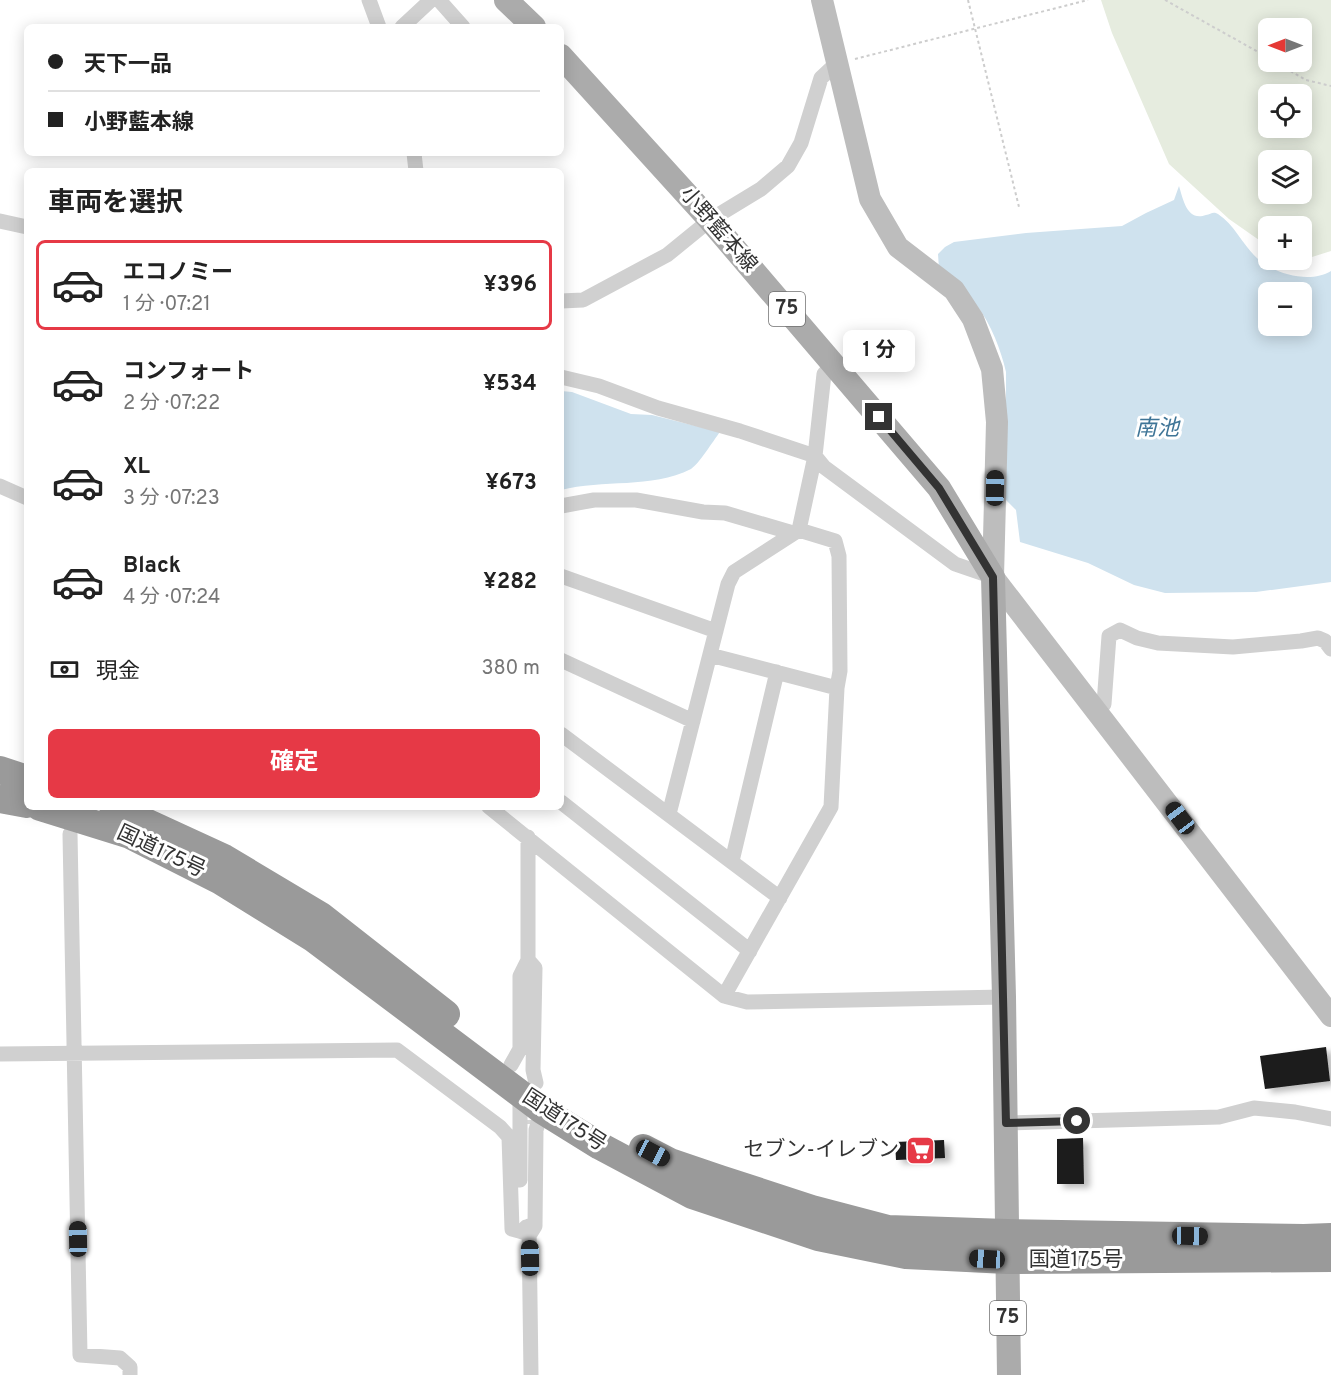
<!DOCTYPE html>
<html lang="ja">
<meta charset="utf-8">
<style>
body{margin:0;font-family:Overpass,"Noto Sans JP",sans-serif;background:#f6f6f6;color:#222;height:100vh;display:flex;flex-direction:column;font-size:22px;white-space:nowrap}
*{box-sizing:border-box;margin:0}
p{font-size:20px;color:#767676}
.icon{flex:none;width:33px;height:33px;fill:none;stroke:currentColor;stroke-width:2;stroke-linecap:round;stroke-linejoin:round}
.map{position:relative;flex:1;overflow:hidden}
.details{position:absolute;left:24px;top:168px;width:540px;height:642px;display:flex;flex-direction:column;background:#fff;border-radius:9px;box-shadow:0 3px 15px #0003}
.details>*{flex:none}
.hud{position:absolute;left:24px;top:24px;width:540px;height:132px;border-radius:9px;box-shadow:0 3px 15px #0003;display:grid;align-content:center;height:132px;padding:0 24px;background:#fff}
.needle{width:39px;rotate:270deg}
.controls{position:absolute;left:1258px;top:18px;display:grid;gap:12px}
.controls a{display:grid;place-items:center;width:54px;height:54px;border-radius:9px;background:#fff;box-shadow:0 3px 15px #0003;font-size:30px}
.end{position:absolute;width:27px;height:27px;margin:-14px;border:8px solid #333;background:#fff;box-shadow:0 0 0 3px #fff}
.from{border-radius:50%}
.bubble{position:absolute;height:42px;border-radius:9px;background:#fff;box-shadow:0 3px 15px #0003;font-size:20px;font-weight:700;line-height:42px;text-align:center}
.car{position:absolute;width:18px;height:36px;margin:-18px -9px;border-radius:8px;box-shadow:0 0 4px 2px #0007;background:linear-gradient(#222 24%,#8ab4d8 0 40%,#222 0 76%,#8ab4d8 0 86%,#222 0)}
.hud b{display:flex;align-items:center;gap:21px;height:57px;font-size:22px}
.hud b+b{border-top:2px solid #e0e0e0}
.hud i{width:15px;height:15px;background:#222}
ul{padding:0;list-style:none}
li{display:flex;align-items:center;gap:18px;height:90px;margin:0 12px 9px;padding:0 12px;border:3px solid transparent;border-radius:9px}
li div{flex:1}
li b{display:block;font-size:22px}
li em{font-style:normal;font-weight:700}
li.on{border-color:#e63946}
li>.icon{width:54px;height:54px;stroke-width:1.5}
h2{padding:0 24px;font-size:27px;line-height:72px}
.pay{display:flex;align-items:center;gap:15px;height:66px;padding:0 24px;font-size:22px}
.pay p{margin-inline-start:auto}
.button{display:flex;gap:12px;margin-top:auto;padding:12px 24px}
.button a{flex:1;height:69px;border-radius:9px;background:#e63946;color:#fff;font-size:24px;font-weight:700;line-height:69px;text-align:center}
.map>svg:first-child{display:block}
</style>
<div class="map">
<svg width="1331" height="1375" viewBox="0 0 1331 1375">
<defs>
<filter id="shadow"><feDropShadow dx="6" dy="4" stdDeviation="3" flood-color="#0004"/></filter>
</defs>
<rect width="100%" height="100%" fill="#fff"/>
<path fill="#e6ecdf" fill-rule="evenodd" d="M1101,0H1331V251L1293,263L1288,260H1302V226H1269V247L1229,219L1169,164L1112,33ZM1269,28H1302V62H1269ZM1269,94H1302V128H1269ZM1269,160H1302V194H1269Z"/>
<path fill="#cfe2ee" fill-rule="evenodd" d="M1179,186C1183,199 1187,222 1206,215C1211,214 1213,211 1218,214C1235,225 1243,246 1258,259C1275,274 1310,284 1331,271V582L1256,592L1165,593L1134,585L1088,563L1020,542L1016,510L1006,500V372C1001,350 991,324 977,306C965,293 951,281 939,269L938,254L945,247L954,242L1026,233L1122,226L1146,213L1174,200ZM1269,292H1302V326H1269Z
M561,391L572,392L631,414L652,415L720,432C713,441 699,464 691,469C651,489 603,479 561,490Z"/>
<path fill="#1a1a1a" filter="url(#shadow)" d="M1326,1047L1330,1081L1265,1089L1260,1056Z
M1083,1138L1084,1184H1057V1139Z
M944,1140L945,1158L896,1160L895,1142Z"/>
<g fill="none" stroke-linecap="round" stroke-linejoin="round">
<path stroke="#d6d6d6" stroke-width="15" stroke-dasharray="15 8" stroke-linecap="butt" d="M528,1097L529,1124"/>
<path stroke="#cdcdcd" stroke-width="2" stroke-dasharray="3 3" stroke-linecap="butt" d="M968,0L1019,207
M1165,0L1269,58
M855,59L1088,0
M1275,62L1306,80L1331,86"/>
<path stroke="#d0d0d0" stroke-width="15" d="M369,0L379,27
M439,0L463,27
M402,27L431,0
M414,153L416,171
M0,221L27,227
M561,301L583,300L667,255L710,220L761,189L788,166L801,143L821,78L837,63
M561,377L599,386L658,408L740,431L815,456L824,467L955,564L993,577
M0,486L27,498
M561,506L594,500H636L703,512L725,513L793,533
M799,530L835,541L839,556L840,671L837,688
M561,576L716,631
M710,655L837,688L831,807L724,996
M561,660L693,721
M1098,711L1104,704L1109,636L1120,630L1137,638L1158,643L1233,647L1301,641L1318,638L1325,641L1331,649
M561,734L780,898
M561,802L750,951
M489,807L724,996L747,1002L1004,997
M669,814L728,584L734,572L799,530L815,456L824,374L834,363
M70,834L80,1355L120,1358L130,1367V1375
M732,861L777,672
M528,969V837
M0,1054L397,1050L500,1127L509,1137L512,1229L530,1234
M511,1065L520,1049V976L528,960L535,968L533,1070L536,1083
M520,1093V1180
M1006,1123L1219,1117L1254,1108L1295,1112L1331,1119
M529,1226L531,1375
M526,1227L530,1234L535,1226L536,1130L542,1110"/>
<path stroke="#bdbdbd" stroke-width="22" d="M822,0L870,199L898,247L954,290L973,319L992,369L997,422L993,577L1331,1016"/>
<path stroke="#ababab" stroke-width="24" d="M506,0L534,27
M561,56L710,220L939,488L993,577L1004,997L1009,1375"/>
<path stroke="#9a9a9a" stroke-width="28" d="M0,770L27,779
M0,799L27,804
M40,807L130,835L221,881L313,938L542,1110L600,1146L692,1195L818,1237L906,1255L1007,1260L1331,1258
M113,807L224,858L321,916L446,1014
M643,1148L670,1162L720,1179L812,1209L888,1229L1007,1233L1304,1238L1331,1237"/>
</g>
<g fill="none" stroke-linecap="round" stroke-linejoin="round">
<path stroke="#333" stroke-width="8" d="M879,417L939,488L993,577L1006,1123L1077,1121"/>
</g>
<defs>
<symbol id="supermarket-square" viewBox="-11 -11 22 22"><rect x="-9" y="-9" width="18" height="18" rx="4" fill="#e63946" stroke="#fff"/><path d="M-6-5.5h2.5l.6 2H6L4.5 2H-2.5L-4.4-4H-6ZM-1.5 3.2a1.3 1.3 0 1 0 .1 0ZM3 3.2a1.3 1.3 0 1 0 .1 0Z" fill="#fff"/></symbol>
</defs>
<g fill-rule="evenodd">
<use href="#supermarket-square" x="904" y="1134" width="33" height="33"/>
</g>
<g text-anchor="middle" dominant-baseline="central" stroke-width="6" stroke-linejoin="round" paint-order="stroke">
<g fill="#fff" stroke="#707070" stroke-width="1.5">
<rect x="769" y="292" width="36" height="34" rx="4.5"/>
<rect x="990" y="1301" width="36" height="34" rx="4.5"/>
</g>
<g font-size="20" font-weight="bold" fill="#333">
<text x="787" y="309">75</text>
<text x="1008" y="1318">75</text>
</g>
<g font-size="21" fill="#333" stroke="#fff">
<text transform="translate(718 230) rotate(49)">小野藍本線</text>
<text transform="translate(161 852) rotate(25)">国道175号</text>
<text transform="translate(564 1121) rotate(33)">国道175号</text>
<text x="1076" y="1260">国道175号</text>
</g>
<g font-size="21" fill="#333" stroke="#fff" text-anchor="end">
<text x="899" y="1150">セブン-イレブン</text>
</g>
<g font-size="22" font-style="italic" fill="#3f7597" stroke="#fff">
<text x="1157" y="429">南池</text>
</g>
</g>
</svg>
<div class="controls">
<a><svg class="needle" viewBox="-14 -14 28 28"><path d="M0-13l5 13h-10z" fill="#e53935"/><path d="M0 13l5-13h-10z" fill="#767676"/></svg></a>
<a><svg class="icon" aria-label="locate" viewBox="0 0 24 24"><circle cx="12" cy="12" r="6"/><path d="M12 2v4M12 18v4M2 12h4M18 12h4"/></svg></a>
<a><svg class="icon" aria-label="layers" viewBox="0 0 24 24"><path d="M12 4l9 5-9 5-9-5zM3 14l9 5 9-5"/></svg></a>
<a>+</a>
<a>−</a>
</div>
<i class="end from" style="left:1077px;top:1121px"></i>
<i class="end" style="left:879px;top:417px"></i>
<div class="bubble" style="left:843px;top:330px;width:72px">1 分</div>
<i class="car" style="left:995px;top:488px;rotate:1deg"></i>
<i class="car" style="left:1180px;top:818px;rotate:323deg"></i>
<i class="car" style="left:653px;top:1153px;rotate:118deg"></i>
<i class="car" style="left:1190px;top:1236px;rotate:91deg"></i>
<i class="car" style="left:78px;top:1239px;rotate:359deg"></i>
<i class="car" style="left:530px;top:1258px;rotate:359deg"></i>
<i class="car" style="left:987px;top:1259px;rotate:273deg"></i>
<div class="hud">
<b><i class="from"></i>天下一品</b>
<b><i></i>小野藍本線</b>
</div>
<section class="details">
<h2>車両を選択</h2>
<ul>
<li class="on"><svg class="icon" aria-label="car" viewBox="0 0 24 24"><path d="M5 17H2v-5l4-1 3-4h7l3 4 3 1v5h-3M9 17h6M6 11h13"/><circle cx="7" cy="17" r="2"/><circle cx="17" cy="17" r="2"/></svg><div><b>エコノミー</b><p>1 分 · 07:21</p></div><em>¥396</em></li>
<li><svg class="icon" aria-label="car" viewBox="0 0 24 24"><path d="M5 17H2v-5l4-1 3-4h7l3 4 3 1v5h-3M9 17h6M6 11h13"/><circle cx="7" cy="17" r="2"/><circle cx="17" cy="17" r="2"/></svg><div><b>コンフォート</b><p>2 分 · 07:22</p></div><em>¥534</em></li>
<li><svg class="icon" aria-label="car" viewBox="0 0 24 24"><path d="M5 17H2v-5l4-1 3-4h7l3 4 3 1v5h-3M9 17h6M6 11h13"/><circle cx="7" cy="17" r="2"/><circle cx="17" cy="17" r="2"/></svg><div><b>XL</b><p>3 分 · 07:23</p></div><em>¥673</em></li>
<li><svg class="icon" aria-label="car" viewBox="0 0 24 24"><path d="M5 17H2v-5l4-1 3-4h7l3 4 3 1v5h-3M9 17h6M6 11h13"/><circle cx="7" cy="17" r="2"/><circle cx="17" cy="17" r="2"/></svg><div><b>Black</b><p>4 分 · 07:24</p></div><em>¥282</em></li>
</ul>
<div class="pay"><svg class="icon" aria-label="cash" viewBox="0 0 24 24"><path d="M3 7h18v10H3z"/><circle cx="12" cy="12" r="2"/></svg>現金<p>380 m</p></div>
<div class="button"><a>確定</a></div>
</section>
</div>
